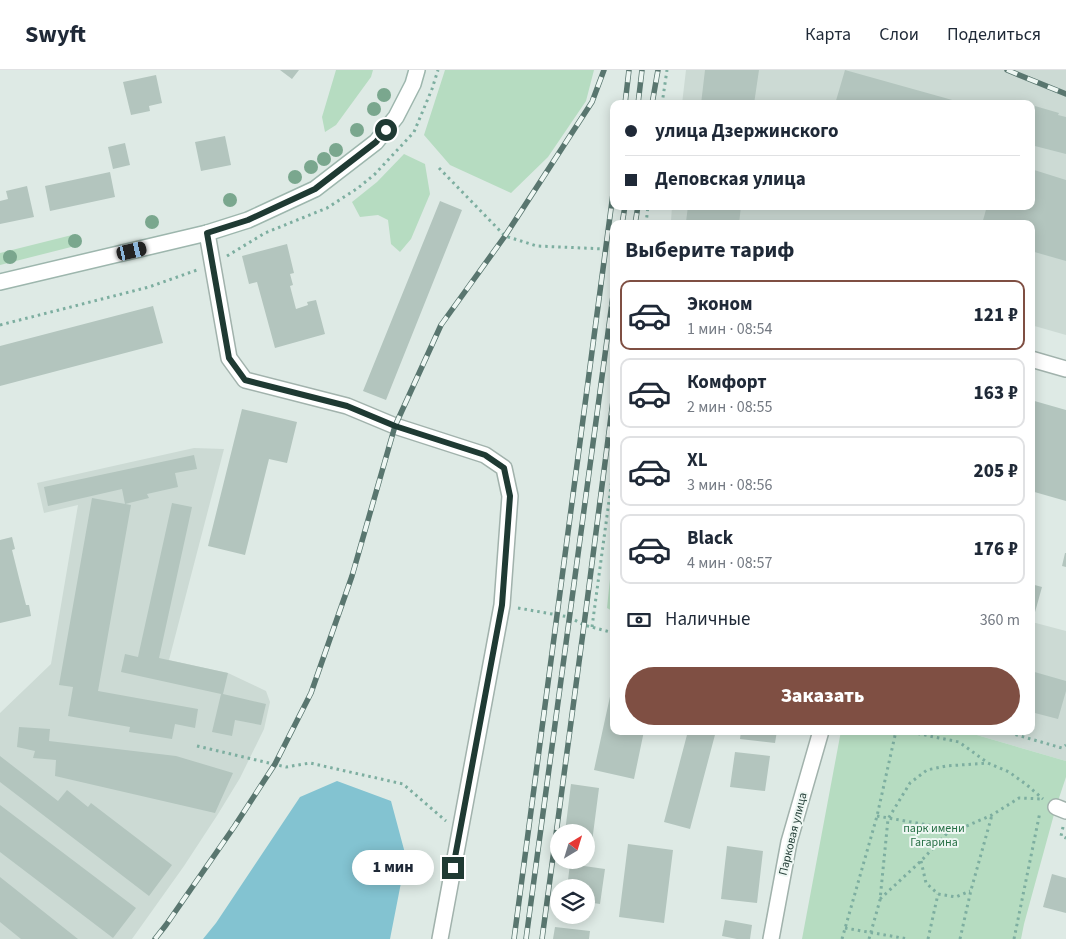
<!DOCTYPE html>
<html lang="ru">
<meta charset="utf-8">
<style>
body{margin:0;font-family:"Source Sans 3",sans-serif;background:#f2f2f3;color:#1f2937;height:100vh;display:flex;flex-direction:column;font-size:19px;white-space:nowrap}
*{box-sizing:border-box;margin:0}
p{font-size:16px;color:#747a83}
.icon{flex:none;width:28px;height:28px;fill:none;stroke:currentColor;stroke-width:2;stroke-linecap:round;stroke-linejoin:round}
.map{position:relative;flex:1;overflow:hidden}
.details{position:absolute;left:610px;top:150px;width:425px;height:515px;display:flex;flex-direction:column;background:#fff;border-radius:10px;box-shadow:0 2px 12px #0003}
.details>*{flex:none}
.banner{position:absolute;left:610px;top:30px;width:425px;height:110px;border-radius:10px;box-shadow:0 2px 12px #0003;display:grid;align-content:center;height:110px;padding:0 15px;background:#fff}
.needle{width:32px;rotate:38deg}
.fabs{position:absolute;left:550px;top:754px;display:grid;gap:10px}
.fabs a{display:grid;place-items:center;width:45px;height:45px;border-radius:50%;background:#fff;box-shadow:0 2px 12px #0003;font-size:25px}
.end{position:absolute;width:22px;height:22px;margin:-11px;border:6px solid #1f3a33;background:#fff;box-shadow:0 0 0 2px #fff}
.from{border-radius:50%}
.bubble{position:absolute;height:35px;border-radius:18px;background:#fff;box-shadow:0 2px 12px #0003;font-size:16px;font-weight:800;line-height:35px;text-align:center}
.car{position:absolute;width:15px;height:30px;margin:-15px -8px;border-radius:6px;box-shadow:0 0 4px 1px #0007;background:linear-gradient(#222 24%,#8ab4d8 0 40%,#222 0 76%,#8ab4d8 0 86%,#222 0)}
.banner b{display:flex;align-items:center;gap:18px;height:48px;font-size:19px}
.banner b+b{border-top:1px solid #e0e1e3}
.banner i{width:12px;height:12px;background:#1f2937}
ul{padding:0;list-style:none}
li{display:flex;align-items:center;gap:15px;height:70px;margin:0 10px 8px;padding:0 5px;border:2px solid #e0e1e3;border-radius:10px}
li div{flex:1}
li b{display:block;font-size:19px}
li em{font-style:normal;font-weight:800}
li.current{border-color:#7f4f43}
li>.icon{width:45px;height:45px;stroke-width:1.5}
h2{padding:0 15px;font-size:22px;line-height:60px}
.pay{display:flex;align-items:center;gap:12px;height:55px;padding:0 15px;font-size:19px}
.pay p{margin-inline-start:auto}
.cta{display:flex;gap:10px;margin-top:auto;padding:10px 15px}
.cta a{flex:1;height:58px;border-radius:30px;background:#7f4f43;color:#fff;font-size:20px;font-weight:800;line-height:58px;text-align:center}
header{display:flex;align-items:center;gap:30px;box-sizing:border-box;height:70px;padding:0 25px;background:#fff;border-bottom:1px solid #e0e1e3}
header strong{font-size:24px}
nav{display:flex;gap:28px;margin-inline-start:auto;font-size:18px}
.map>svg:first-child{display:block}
</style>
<header>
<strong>Swyft</strong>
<nav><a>Карта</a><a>Слои</a><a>Поделиться</a></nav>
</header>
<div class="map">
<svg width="1066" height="869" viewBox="0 0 1066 869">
<rect width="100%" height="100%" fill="#deeae5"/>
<path fill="#ccdad4" d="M686,0H1066V265L1031,255V154H679L671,151L672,136H1031V34H682Z
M194,378L224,379L169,590L228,603L266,621L270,632L264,659L240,708L218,744L184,796L132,869H0V643L51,594L78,435L44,443L37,413Z
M1031,514L1032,552L1066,561V691L963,661H1031Z"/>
<path fill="#b6dcc1" d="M336,0H373L371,7L336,55L325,62L322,47Z
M445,0H594L586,31L548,87L511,123L450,95L424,65Z
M404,84L425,94L430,124L411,169L400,182L391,174L388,150L378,145L360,147L352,132L377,112Z
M76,164L79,175L0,195V183Z
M614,470V542L607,538Z
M841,661H963L1066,691V707L1056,737L1024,854L1021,869H802Z"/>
<path fill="#83c3d1" d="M337,711L391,731L406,787L390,869H203L216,853L300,727Z"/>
<path fill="#b3c5be" d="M280,0H299L292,9Z
M705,0H759L754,34H701Z
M845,0L963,33V34H835Z
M156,5L162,33L149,36L150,41L131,45L123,12Z
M1035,36L1059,43L1058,45L1066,47V84L1031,75V49Z
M225,66L231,95L201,101L195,72Z
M125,73L130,95L113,99L108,77Z
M1031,99L1066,110V191L1031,181V154H982L987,136H1031Z
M110,102L115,127L50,141L45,116Z
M27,116L34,147L0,154V131L8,129L6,121Z
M440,131L462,140L386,330L363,321Z
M688,136H741L739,154H703L686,152Z
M287,174L294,203L290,204L293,215L290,216L296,239L308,235L307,232L316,230L325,264L275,278L257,212L249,214L242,186Z
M153,236L163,273L0,316V276Z
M1031,330L1066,340V431L1031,421Z
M242,339L297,352L287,393L269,389L245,485L208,476Z
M194,385L197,399L175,403L178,417L147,424L149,428L125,434L122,419L48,436L44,417Z
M92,428L131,435L98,621L198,639L195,658L175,654L172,669L129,662L130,657L68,646L73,617L59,615Z
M172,433L192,437L159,588L228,603L223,624L266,634L261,655L235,650L232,666L212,662L221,624L121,602L125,584L138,587Z
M12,467L15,479L12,480L19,508L26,535H29L31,546L0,553V470Z
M1065,483H1066V497L1062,496Z
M1031,514L1042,517L1032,553H1031Z
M1031,601L1066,611V621L1058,649L1031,642Z
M611,622L614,623V661H644L634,709L594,700Z
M19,657L50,659L49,671L176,686L233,703L215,743L55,706L56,690L33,688L35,681L17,677Z
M688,661H716L690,759L664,752Z
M741,661H777L775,673L740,669Z
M735,682L770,686L765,721L730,717Z
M0,686L58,731L67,720L88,737L91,733L172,795L149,826L0,712Z
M571,714L599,718L592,772L586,771V762H565Z
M0,735L136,838L113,868L0,782Z
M628,774L673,780L664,853L619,847Z
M727,776L763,781L757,833L721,829Z
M570,794L605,799L600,834L586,832V818H567Z
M1052,804L1066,808V843L1043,837Z
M0,807L78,869H21L0,852Z
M725,850L752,855L750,869H737L722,866Z
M555,857L590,861L589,869H553Z"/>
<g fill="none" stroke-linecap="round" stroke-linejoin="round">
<defs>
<path id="street" d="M207,163L229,288L245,310L347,336L395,356L485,385L504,398L510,426L502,535L440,869
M1031,289L1066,299
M1056,737L1066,741
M771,869L789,772L821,661"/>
<path id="secondary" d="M0,212L207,163L248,150L315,119L376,72L396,47L413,14L417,0"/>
</defs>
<use href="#street" stroke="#a1b2ac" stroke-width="18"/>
<use href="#secondary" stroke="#9db6ad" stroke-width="18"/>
<path stroke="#7daea0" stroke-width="3" stroke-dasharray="2.5 4" stroke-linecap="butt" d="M662,34L667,0
M439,98L505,166L537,176L605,179L614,181
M646,154L648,136
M227,186L265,163L327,138L358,118L375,104L414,62L432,19L438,0
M0,255L149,217L197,200
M518,538L569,547L584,555L614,563
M592,557L614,394
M905,661L959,672L988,693L1009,702L1027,715L1043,729
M1003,661L1062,678L1066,675
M197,676L286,697L310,693L403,714L446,751
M877,746L951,759L962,758L992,745L1019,728L1042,729
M1063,757L1061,766L1066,768
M921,791L926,813L938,824L956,827L970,821
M880,829L921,791L950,760
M845,858L908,869
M842,869L877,746L896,661
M869,869L880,830L888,749L910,713L927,700L946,696L988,693
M928,869L938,824
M960,869L971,820L992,745
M1014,869L1040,742"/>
<use href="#street" stroke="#fff" stroke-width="15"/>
<use href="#secondary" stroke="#fff" stroke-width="15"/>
<defs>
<path id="rail" d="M1007,0L1066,24
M625,34L629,0
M638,34L642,0
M652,34L658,0
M622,154L625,136
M635,154L638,136
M155,869L166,855L234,757L275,694L311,623L352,506L395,356L441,255L505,166L592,32L604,0
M514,869L614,116
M526,869L614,218
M542,869L584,555L614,323"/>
</defs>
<use href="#rail" stroke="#59766f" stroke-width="5.5"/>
<use href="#rail" stroke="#eef7f3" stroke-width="4" stroke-dasharray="11" stroke-linecap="butt"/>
</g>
<g fill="#7aa78e">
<circle cx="384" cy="25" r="7"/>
<circle cx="374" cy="39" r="7"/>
<circle cx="357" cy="60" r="7"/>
<circle cx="336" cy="80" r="7"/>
<circle cx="324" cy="89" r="7"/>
<circle cx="311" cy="97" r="7"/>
<circle cx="295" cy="107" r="7"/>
<circle cx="230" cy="130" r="7"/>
<circle cx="152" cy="152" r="7"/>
<circle cx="75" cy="171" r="7"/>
<circle cx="10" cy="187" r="7"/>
</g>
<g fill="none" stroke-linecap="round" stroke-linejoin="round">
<path stroke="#1f3a33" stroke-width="6" d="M386,60L376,72L315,119L248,150L207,163L229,288L245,310L347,336L395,356L485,385L504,398L510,426L502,535L453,798"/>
</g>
<g text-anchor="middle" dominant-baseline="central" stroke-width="4" stroke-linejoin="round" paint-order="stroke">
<g font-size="12" fill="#297147" stroke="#eef7f3">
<text x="934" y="758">парк имени<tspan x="934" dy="14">Гагарина</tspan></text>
</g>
<g font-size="12" fill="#1f3a33" stroke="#eef7f3">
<text transform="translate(793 764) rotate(-76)">Парковая улица</text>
</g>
</g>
</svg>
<div class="fabs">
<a><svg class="needle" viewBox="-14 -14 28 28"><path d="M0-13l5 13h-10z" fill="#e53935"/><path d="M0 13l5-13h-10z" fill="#747a83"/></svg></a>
<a><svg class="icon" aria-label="layers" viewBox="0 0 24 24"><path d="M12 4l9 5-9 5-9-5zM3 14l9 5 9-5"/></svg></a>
</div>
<i class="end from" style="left:386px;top:60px"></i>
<i class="end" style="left:453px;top:798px"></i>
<div class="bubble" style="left:352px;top:780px;width:82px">1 мин</div>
<i class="car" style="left:132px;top:181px;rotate:77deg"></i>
<div class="banner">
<b><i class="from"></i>улица Дзержинского</b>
<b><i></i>Деповская улица</b>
</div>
<section class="details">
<h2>Выберите тариф</h2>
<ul>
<li class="current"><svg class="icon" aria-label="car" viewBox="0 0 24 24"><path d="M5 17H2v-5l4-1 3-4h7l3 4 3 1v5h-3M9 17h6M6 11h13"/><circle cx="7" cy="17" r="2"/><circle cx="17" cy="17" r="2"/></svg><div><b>Эконом</b><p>1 мин · 08:54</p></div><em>121 ₽</em></li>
<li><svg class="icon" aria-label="car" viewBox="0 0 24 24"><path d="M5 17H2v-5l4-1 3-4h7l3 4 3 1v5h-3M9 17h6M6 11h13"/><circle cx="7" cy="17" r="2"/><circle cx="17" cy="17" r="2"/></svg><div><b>Комфорт</b><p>2 мин · 08:55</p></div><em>163 ₽</em></li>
<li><svg class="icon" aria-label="car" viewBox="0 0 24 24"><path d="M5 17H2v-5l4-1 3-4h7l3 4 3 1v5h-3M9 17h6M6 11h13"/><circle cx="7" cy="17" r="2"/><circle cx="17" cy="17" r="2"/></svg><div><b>XL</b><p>3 мин · 08:56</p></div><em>205 ₽</em></li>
<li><svg class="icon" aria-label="car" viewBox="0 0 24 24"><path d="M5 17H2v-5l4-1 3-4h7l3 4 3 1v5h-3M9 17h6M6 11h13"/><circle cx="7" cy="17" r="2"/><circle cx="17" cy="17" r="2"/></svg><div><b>Black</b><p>4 мин · 08:57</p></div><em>176 ₽</em></li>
</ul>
<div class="pay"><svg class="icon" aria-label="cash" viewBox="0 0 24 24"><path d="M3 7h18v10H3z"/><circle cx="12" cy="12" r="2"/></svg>Наличные<p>360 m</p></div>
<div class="cta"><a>Заказать</a></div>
</section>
</div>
